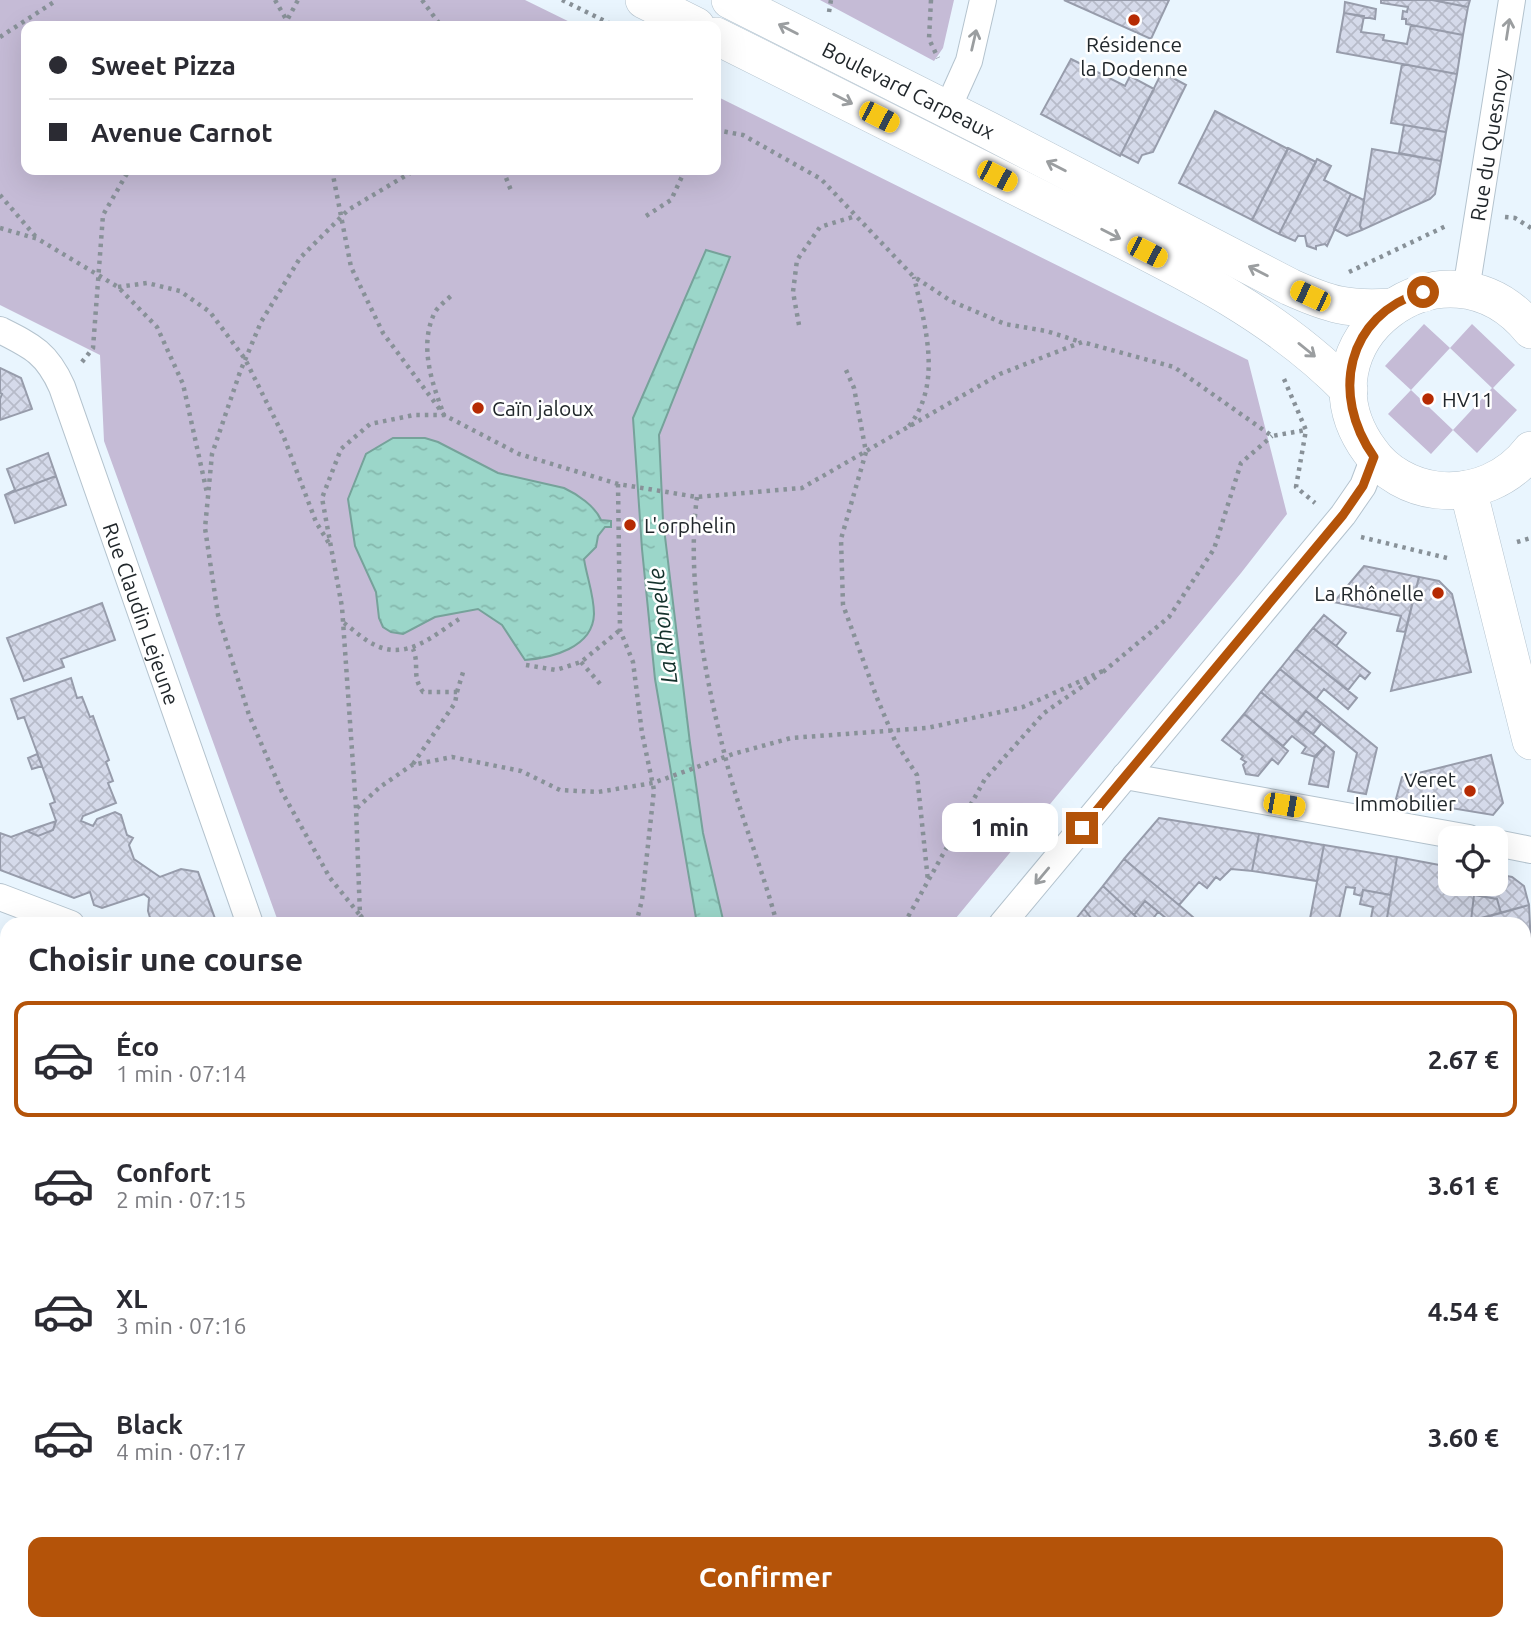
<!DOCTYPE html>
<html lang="fr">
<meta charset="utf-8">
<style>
body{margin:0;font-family:Ubuntu,sans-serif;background:#f2f2f3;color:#2b2b33;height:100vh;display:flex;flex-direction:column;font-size:26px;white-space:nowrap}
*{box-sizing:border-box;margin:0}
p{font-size:23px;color:#7c7c81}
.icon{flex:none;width:38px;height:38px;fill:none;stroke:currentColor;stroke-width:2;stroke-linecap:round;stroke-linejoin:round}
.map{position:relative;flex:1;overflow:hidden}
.details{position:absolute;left:0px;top:917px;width:1531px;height:714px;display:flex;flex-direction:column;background:#fff;border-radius:21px 21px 0 0;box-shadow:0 7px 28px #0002}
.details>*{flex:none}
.hud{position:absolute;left:21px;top:21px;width:700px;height:154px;border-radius:14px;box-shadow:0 7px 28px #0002;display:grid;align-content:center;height:154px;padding:0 28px;background:#fff}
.controls{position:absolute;left:1438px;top:826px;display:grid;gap:14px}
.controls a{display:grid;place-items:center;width:70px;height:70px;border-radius:14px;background:#fff;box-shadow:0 7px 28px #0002;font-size:35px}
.end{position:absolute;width:32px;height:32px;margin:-16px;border:9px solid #b45309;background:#fff;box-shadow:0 0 0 4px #fff}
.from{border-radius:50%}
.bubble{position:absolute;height:49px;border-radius:14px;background:#fff;box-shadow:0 7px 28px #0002;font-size:23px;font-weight:700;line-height:49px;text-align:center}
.car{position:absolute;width:21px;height:42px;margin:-21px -10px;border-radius:9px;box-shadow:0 0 5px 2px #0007;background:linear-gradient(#f5c518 24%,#345 0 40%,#f5c518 0 76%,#345 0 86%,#f5c518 0)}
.hud b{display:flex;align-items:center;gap:24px;height:66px;font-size:26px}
.hud b+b{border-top:2px solid #e1e1e2}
.hud i{width:18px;height:18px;background:#2b2b33}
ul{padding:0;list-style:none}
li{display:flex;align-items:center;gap:21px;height:116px;margin:0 14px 10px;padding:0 14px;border:4px solid transparent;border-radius:14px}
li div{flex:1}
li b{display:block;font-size:26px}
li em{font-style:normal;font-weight:700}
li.current{border-color:#b45309}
li>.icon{width:63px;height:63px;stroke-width:1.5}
h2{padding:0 28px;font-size:32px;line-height:84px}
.primary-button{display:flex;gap:14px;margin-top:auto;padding:14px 28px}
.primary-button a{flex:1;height:80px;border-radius:14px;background:#b45309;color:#fff;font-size:28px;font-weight:700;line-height:80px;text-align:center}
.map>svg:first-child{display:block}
</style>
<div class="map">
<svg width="1531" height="1631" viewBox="0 0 1531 1631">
<defs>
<pattern id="water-ripples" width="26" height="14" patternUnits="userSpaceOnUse" patternTransform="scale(1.75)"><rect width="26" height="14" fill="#9bd6c9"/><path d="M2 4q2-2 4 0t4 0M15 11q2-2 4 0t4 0" fill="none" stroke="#85b8ad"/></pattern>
<pattern id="building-cross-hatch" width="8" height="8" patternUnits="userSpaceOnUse" patternTransform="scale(1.75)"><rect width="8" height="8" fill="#d5daea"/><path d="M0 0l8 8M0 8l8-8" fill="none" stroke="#b7bbc9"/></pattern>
</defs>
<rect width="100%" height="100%" fill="#e9f5fe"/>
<path fill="#c5bbd6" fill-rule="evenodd" d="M0,0H525L578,26H26V170H716V96L1248,360L1287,514L1241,573L951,924H279L104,441L100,355L0,305Z
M820,0H954L943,48L934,61Z
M1424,324L1450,348L1472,324L1515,365L1493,388L1517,410L1477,453L1453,430L1431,454L1388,414L1411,390L1385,366ZM1450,348L1492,388L1453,430L1411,390Z"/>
<path fill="url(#water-ripples)" stroke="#76a29a" stroke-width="2" d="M706,250L730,257L659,435L663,520L690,743L703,833L724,924H697L655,679L642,549L633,418Z
M393,438H425L438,442L498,473L564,488C577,494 595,506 601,520L611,521V527H605L598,536L596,547L584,559C587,578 594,595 594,614C593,648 551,658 525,660L502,625L478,609L435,617L403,634L391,632L383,627L379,618L376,592L355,546L348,499L366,454Z"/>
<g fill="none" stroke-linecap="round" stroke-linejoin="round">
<path stroke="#9bd6c9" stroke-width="58" d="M944,1624L947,1631"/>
</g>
<path fill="url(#building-cross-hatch)" stroke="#979cab" stroke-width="2" d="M1064,0H1169L1151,39Z
M1381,0H1432L1468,7L1463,35L1406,24V19H1402L1403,11L1407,12L1408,7L1381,3Z
M1432,0H1470L1468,7Z
M1345,2L1376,9L1375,19L1344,13Z
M1344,13L1364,16L1361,32L1384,35L1383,40L1407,44L1411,25L1463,35L1457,74L1337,52Z
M1071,59L1125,86L1130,76L1154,89L1120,156L1041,114Z
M1402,64L1457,74L1446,132L1391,123Z
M1162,72L1186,85L1153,152L1142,155L1138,163L1121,154Z
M1215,111L1288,149L1252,220L1179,183Z
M1404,125L1446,132L1441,161L1399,153Z
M1288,148L1316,162L1279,234L1252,220Z
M1372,149L1441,161L1435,194L1430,199L1362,230L1360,226Z
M1317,159L1331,166L1324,180L1351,194L1327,246L1325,244L1316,246V249L1307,246L1305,236H1298L1295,241L1279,234Z
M1351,194L1364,200L1360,226L1362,230L1347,236L1334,229Z
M0,368L21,378L32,409L0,420V399L2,394L0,393Z
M48,453L56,476L5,495L15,490L7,469Z
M56,476L66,505L15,523L5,495Z
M1364,566L1419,577L1405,632L1397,631L1401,616L1334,602Z
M1419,577L1439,581L1452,594L1471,672L1391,691Z
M102,603L115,640L61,659L64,667L24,681L7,638Z
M1324,615L1346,633L1336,646L1313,628Z
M1313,628L1370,673L1365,679L1360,675L1348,690L1296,649Z
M1296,649L1357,698L1348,709L1324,689L1316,699L1280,669Z
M1280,669L1377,748L1366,794L1348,791L1357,753L1306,711L1297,722L1261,692Z
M71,678L77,698L82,697L90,717L93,716L109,760L106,762L113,781L108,783L116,803L83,816L81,821L93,826L97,819L115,812L121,815L127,835L133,838L129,845L134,859L160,877L181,869L198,872L217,924H149L151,921L148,911L149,898L144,894L102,908L94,905L90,892L74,898L0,870V833L11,837L27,831L38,836L53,830L56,821L50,804L55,802L42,766L24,717L18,719L11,699Z
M1261,692L1326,745L1316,757L1302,753L1306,747L1292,736L1283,746L1244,714Z
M1306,711L1321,724L1313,734L1297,722Z
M1244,714L1288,751L1278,764L1272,759L1258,776L1246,774L1243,765L1246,762L1241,759L1243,756L1222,740Z
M1326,745L1334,752L1328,787L1309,784L1315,756Z
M37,754L42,766L32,769L28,758Z
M1491,755L1503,803L1493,815L1396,799L1402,777Z
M1159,818L1259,834L1252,871L1231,869L1220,880L1216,877L1207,888L1199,882L1179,905L1124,859Z
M56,821L53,830L38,836L27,831Z
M1259,834L1324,845L1317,881L1252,871Z
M1324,845L1397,857L1391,895L1363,890L1362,896L1354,894L1355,888L1346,887L1338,924H1309Z
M1397,857L1445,866L1441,889L1474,895L1471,921L1459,924H1386Z
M1124,859L1179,905L1201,924H1173L1145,901L1134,915L1103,886Z
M1445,866L1451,867V884H1496V874L1512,877L1524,886L1529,905L1501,913L1497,899L1441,889Z
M1103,886L1134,915L1143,924H1096L1084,909Z
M1363,890L1391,895L1386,924H1370L1373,907L1360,904Z
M1474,895L1497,899L1501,913L1471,921Z
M1145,901L1158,912L1149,924H1143L1134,915Z
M1529,905L1531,947L1524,949V924H1459Z
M1084,909L1096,924H1072Z
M0,940L7,943V991L0,989Z
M1531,947V986L1524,988V949Z
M1531,986V1046L1524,1047V988Z
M1531,1046V1067L1524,1069V1047Z
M1531,1067V1102L1528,1103L1524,1088V1069Z
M1531,1153V1173L1524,1175V1154Z
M1531,1235V1267L1524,1266V1236Z
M7,1489V1527L3,1528L0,1518V1491Z
M9,1624H34L37,1631H0V1627Z
M200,1624H334L336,1631H181Z
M420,1624H470L472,1631H423Z
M500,1624H529L528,1631H500Z
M672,1624H777L798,1631H669Z
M1404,1624H1435L1437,1631H1385Z"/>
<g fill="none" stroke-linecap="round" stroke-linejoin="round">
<defs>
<g id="street">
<path d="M947,110L969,61L983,0"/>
<path id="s1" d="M1466,290L1512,0"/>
<path id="s2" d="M0,330C32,346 47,353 62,387L250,924"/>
<path d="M1125,776L1469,838"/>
<path d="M1496,843L1531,850"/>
<path d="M0,897L71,924"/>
<path d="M1002,924L1343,515L1363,486L1374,457"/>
<path d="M1524,1287L1531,1288"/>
<path d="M1524,1554L1531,1553"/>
<path d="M390,1624L392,1631"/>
<path d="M637,1631L639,1624"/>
<path d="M1212,1631L1229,1624"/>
</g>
<g id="secondary">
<path d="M644,0L696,26"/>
<path id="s3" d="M730,0L988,130L1290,287C1330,305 1348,310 1392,307"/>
<path d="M716,36C831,94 947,151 1063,210C1162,260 1270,308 1349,390"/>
<path d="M1531,330C1445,225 1291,343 1370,451C1385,473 1411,487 1437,490C1474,494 1509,479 1531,450"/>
<path d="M1468,489L1531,741"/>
</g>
</defs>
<use href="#street" stroke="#b4c3ce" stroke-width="28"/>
<use href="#secondary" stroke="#b4c3ce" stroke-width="38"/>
<path stroke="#889198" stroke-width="4.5" stroke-dasharray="3.5 5" stroke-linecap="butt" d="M275,0L290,26
M422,0L441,26
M562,0L615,26
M931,0L929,39L938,58
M829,12L831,0
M284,26L298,0
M0,37L57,0
M716,130L743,135L821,179L913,276L951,301L1005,324L1046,331L1081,342
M332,170L351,267L383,333L444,415C432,383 419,347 434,314C437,307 447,300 453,294
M503,170L512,193
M0,195L36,237
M646,216L671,200L685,170
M1505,217L1515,218L1531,228
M0,228L38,239L118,287L157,327L183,384L207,493
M1349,272L1446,226
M118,287L147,283L180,291L210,312L245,359L283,435L316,522L330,545
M799,325L793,292L797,260L820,227L856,216
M82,362L93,348L103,215L129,170
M846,370L854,388L866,452L841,539L843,605L877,698L896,743L917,775L928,881
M1284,379L1306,430L1296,487L1315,503
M909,426C943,383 925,326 914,277
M618,484L620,630L633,662L642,733L654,790L642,900L636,924
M697,497C686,578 705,677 725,756C739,813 762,867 777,924
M1361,537L1451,559
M1517,542L1531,538
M344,623C354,630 364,640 375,645C407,661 434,635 459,619
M581,662L601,685
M526,665L556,670L581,662L620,630
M1103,672L1169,617L1214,549L1241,463L1272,436
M457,692L464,669
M413,764L455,703L457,692H423C411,675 420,666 413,649
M357,808L380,787L412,765L452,757L521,771L560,790L598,792L653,783L733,754L791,738L927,728L1023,707L1105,670
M359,914L330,878L282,792L249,715L218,615L205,528L212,454L240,372L261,322L300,258L348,210L415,170
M368,924L360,915L356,808L342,607L322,498L341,449L370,424L414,415H444L519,454L618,484L697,497L802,488L1000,374L1082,342L1174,367L1272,436L1306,430
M904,924L985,779L1044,713L1096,677
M1359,1624L1362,1631"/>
<use href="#street" stroke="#fff" stroke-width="26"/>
<use href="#secondary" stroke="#fff" stroke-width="37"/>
</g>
<defs><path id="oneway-shaft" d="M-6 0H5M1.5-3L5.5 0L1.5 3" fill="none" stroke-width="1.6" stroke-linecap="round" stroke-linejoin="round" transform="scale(1.75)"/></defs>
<g stroke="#9b9ea0">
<use href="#oneway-shaft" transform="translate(788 29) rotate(-153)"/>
<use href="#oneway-shaft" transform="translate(1508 29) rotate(-81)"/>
<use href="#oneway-shaft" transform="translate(974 40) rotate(-77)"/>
<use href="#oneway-shaft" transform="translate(843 99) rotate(27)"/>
<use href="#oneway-shaft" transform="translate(1056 166) rotate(-153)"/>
<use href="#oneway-shaft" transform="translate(1111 234) rotate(27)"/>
<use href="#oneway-shaft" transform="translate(1258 271) rotate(-153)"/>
<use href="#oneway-shaft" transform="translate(1307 350) rotate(39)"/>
<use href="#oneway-shaft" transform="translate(1042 876) rotate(130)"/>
</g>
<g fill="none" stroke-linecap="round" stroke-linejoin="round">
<path stroke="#b45309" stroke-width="9" d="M1082,828L1343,515L1363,486L1374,457C1330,395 1346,315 1423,292"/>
</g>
<g fill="#b62b03" stroke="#fff" stroke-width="2.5">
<circle cx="1134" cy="20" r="7"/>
<circle cx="1428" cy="399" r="7"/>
<circle cx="478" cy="408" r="7"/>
<circle cx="630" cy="525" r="7"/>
<circle cx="1438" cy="593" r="7"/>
<circle cx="1470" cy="791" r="7"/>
</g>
<g text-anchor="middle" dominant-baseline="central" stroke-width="5" stroke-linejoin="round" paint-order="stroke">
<g font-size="21" fill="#21272b" stroke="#fff" text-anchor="start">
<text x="1134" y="44" text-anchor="middle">Résidence<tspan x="1134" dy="24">la Dodenne</tspan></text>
<text x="1442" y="399">HV11</text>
<text x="492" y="408">Caïn jaloux</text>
<text x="644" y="525">L'orphelin</text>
<text x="1424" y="593" text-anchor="end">La Rhônelle</text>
<text x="1456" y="779" text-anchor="end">Veret<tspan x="1456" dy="24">Immobilier</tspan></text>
</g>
<g font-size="21" fill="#21272b" stroke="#fff">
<text stroke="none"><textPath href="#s3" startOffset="200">Boulevard Carpeaux</textPath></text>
<text stroke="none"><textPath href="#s1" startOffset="147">Rue du Quesnoy</textPath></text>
<text stroke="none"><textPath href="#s2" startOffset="327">Rue Claudin Lejeune</textPath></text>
</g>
<g font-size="23" font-style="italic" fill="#13312b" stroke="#fff">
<text transform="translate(662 626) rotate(-97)">La Rhonelle</text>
</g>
</g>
</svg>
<div class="controls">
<a><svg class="icon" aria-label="locate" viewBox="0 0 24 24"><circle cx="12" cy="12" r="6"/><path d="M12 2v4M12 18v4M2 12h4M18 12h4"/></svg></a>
</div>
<i class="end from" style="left:1423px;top:292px"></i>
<i class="end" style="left:1082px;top:828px"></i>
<div class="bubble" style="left:942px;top:803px;width:116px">1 min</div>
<i class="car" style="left:879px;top:117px;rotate:117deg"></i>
<i class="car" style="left:997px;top:176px;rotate:117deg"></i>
<i class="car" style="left:1147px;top:252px;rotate:117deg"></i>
<i class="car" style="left:1310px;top:296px;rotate:295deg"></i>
<i class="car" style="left:1284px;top:805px;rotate:100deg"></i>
<div class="hud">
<b><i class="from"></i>Sweet Pizza</b>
<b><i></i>Avenue Carnot</b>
</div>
<section class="details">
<h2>Choisir une course</h2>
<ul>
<li class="current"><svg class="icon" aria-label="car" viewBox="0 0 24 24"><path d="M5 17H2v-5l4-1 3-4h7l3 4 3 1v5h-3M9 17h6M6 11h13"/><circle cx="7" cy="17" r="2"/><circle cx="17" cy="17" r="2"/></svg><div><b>Éco</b><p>1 min · 07:14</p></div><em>2.67 €</em></li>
<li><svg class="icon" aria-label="car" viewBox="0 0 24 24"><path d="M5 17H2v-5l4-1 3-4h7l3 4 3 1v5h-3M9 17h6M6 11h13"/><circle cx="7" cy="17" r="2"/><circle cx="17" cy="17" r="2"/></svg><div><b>Confort</b><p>2 min · 07:15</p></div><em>3.61 €</em></li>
<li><svg class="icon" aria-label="car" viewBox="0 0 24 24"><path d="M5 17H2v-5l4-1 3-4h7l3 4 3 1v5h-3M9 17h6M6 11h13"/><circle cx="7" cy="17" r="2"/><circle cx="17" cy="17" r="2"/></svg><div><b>XL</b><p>3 min · 07:16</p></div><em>4.54 €</em></li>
<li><svg class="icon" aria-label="car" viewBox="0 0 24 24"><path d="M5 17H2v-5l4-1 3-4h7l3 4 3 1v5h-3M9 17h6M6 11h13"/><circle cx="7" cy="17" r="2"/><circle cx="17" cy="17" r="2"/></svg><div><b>Black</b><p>4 min · 07:17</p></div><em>3.60 €</em></li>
</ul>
<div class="primary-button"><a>Confirmer</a></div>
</section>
</div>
